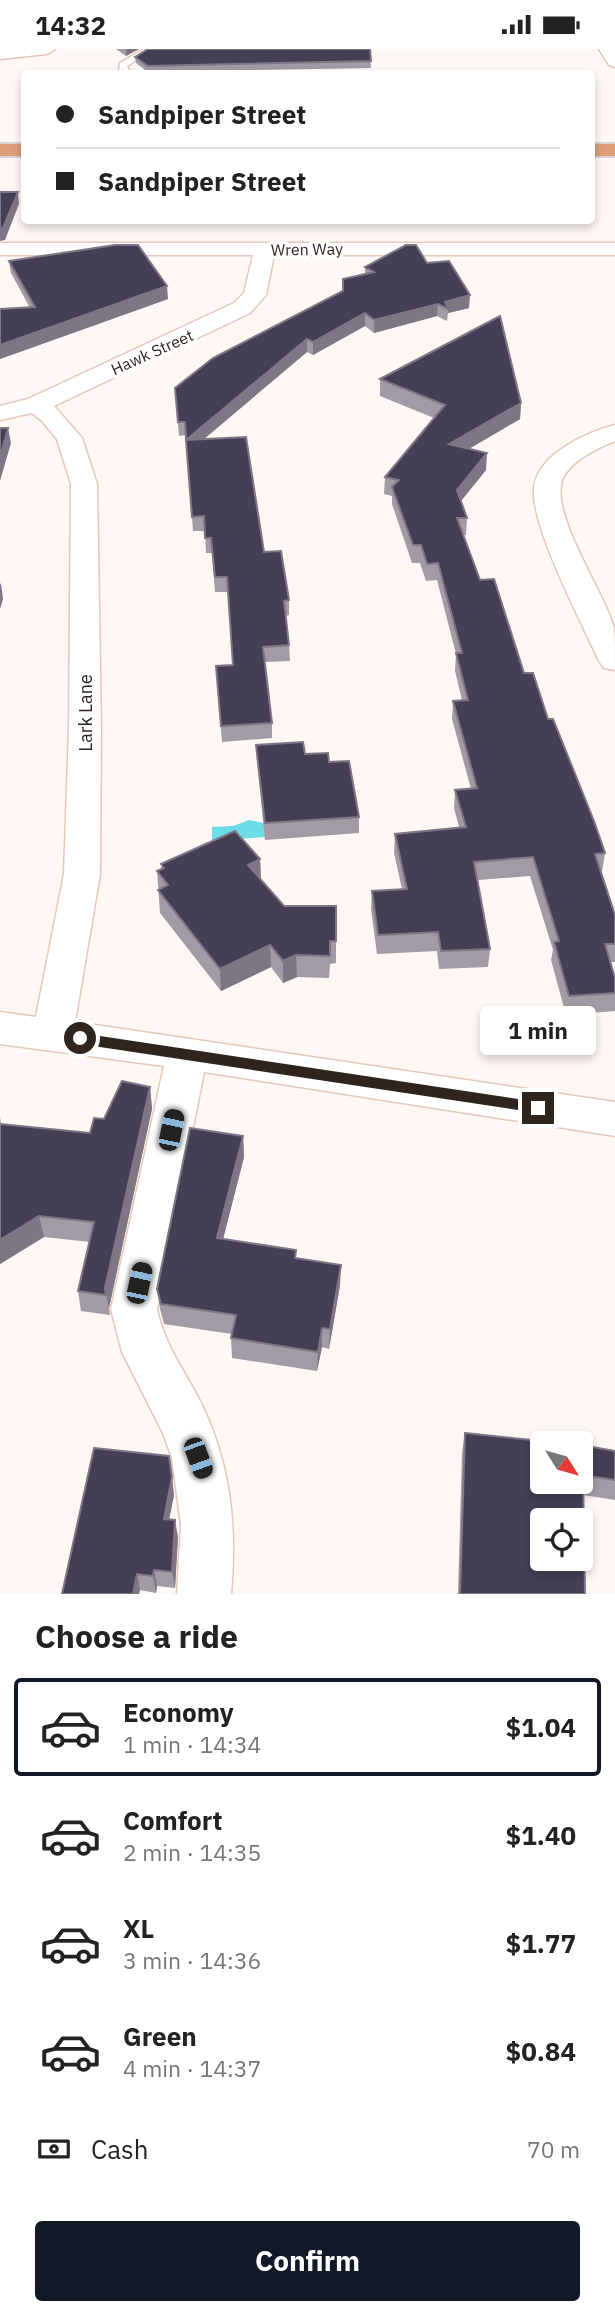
<!DOCTYPE html>
<meta charset="utf-8">
<style>
body{margin:0;font-family:"IBM Plex Sans",sans-serif;background:#f2f2f2;color:#222;height:100vh;display:flex;flex-direction:column;font-size:26px;white-space:nowrap}
*{box-sizing:border-box;margin:0}
p{font-size:23px;color:#767676}
.icon{flex:none;width:38px;height:38px;fill:none;stroke:currentColor;stroke-width:2;stroke-linecap:round;stroke-linejoin:round}
.map{position:relative;height:1545px;overflow:hidden}
.details{display:flex;flex-direction:column;background:#fff;flex:1}
.details>*{flex:none}
.banner{position:absolute;left:21px;top:21px;width:574px;height:154px;border-radius:7px;box-shadow:0 4px 10px #0003;display:grid;align-content:center;height:154px;padding:0 35px;background:#fff}
.needle{width:46px;rotate:127deg}
.controls{position:absolute;left:530px;top:1382px;display:grid;gap:14px}
.controls a{display:grid;place-items:center;width:63px;height:63px;border-radius:7px;background:#fff;box-shadow:0 4px 10px #0003;font-size:35px}
.end{position:absolute;width:32px;height:32px;margin:-16px;border:9px solid #30241f;background:#fff;box-shadow:0 0 0 4px #fff}
.from{border-radius:50%}
.bubble{position:absolute;height:49px;border-radius:7px;background:#fff;box-shadow:0 4px 10px #0003;font-size:23px;font-weight:800;line-height:49px;text-align:center}
.car{position:absolute;width:21px;height:42px;margin:-21px -10px;border-radius:9px;box-shadow:0 0 5px 2px #0007;background:linear-gradient(#222 24%,#8ab4d8 0 40%,#222 0 76%,#8ab4d8 0 86%,#222 0)}
.banner b{display:flex;align-items:center;gap:24px;height:66px;font-size:26px}
.banner b+b{border-top:2px solid #e0e0e0}
.banner i{width:18px;height:18px;background:#222}
ul{padding:0;list-style:none}
li{display:flex;align-items:center;gap:21px;height:98px;margin:0 14px 10px;padding:0 21px;border:4px solid transparent;border-radius:7px}
li div{flex:1}
li b{display:block;font-size:26px}
li em{font-style:normal;font-weight:800}
li.current{border-color:#111827}
li>.icon{width:63px;height:63px;stroke-width:1.5}
h2{padding:0 35px;font-size:32px;line-height:84px}
.pay{display:flex;align-items:center;gap:18px;height:77px;padding:0 35px;font-size:26px}
.pay p{margin-inline-start:auto}
.action{display:flex;gap:14px;margin-top:auto;padding:14px 35px}
.action a{flex:1;height:80px;border-radius:7px;background:#111827;color:#fff;font-size:28px;font-weight:800;line-height:80px;text-align:center}
.status{display:flex;justify-content:space-between;align-items:center;height:49px;padding:0 35px;background:#fff;direction:ltr}
.status svg{height:19px;fill:currentColor}
.map>svg:first-child{display:block}
</style>
<div class="status"><b>14:32</b><svg viewBox="0 0 49 12"><path d="M0 12V9h3v3zM5 12V6h3v6zM10 12V3h3v9zM15 12V0h3v12zM26 1h20v11H26zM47 4h2v5h-2z"/></svg></div>
<div class="map">
<svg width="615" height="1545" viewBox="0 0 615 1545">
<rect width="100%" height="100%" fill="#fef7f4"/>
<path fill="#6cdce7" d="M249,771L264,774L265,788L212,792V778L233,777Z"/>
<g fill="none" stroke-linecap="round" stroke-linejoin="round">
<defs>
<path id="service" d="M144,0H154L127,17L130,24L119,23L120,14Z"/>
<path id="minor" d="M0,0H55L47,5L0,10Z
M599,0H615V18L609,16Z
M0,194H615V206H274L266,246L250,264L54,357L82,389L97,435L101,681L100,825L75,973L615,1053V1087L204,1023L157,1260C164,1295 184,1321 200,1352C231,1415 237,1476 231,1545H177L181,1476L172,1409L163,1384L122,1303L111,1260L164,1017L0,995V963L36,968L64,825L69,681L71,435L57,390L42,372L32,364L0,371V357L28,350L234,254L244,244L253,206H0Z
M615,376V392C598,399 572,411 563,429C548,463 605,544 614,579C615,591 615,608 615,621L604,619L599,612C582,574 531,478 534,440C536,406 587,383 615,376Z"/>
<path id="trunk" d="M0,95H24V107H0Z
M592,95H615V107H592Z"/>
</defs>
<use href="#service" stroke="#e6c7ba" stroke-width="3"/>
<use href="#minor" stroke="#e6c7ba" stroke-width="3"/>
<use href="#trunk" stroke="#d6d3d2" stroke-width="4"/>
<use href="#service" fill="#fff" fill-rule="evenodd"/>
<use href="#minor" fill="#fff" fill-rule="evenodd"/>
<use href="#trunk" fill="#de9e7a" fill-rule="evenodd"/>
</g>
<path fill="#a29ba5" d="M116,0H139L126,7Z
M370,0L371,19L148,23L136,14L135,8Z
M9,212L168,250L0,310V260L30,259L11,224Z
M427,214L469,259L448,264L447,272L437,267L374,284L365,277L313,306L307,303L203,391L264,503L289,551V566L286,567L289,596L290,612L265,613L272,674V689L222,693L216,617L233,616L228,543H215L212,504H206L205,482H193L186,386L179,387L175,339L343,243L365,225V218Z
M380,330L521,354L520,370L469,400L486,421L461,452L467,469L466,486H463L480,531L524,624L548,670L605,804L602,823H601L615,866V913H610L615,929V962L566,966L551,911L553,901L530,827L478,831L490,900L488,918L439,920L437,902L377,905L371,860L372,842L402,840L394,804L395,785L459,778L454,759L455,741L471,740L452,670L453,652L462,651L455,622L456,605L437,531L426,532L420,514H412L392,455V447L384,445L385,428L434,369L380,347Z
M256,696L305,705L329,713L359,768V784L265,791L257,713Z
M260,810L261,831L284,857L336,892V914L330,915L329,929L297,928L283,934L271,918L221,942L160,864L157,822L162,820L161,815Z
M150,1038L152,1060L109,1259L110,1266L81,1262L78,1242L90,1193L44,1188L0,1215V1068L1,1075L90,1084L104,1070Z
M243,1087L244,1108L223,1190L296,1209L340,1236L329,1300L322,1298L317,1322L232,1309L231,1289L232,1285L164,1275L160,1260L157,1240Z
M465,1384L581,1396L615,1402V1451L583,1446L585,1545H458L462,1404Z
M169,1407L174,1446L169,1470L178,1488L175,1539L157,1537L156,1544L140,1541L139,1545H62Z"/>
<path fill="#7c7685" d="M127,0H139L126,7V1Z
M18,143L19,155L5,191L0,192V179Z
M167,237L168,250L0,310V296Z
M470,246L469,259L448,264V260L445,253Z
M438,255L437,267L374,284V271Z
M365,264V277L313,306V293Z
M307,290V303L187,404L186,391Z
M521,354L520,370L448,412L449,395Z
M8,379L11,394L0,432V409Z
M487,404L486,421L456,458L457,441Z
M1,534L3,550L0,560V536Z
M260,810L261,833L248,816Z
M270,896L271,918L221,942L220,920Z
M296,906L297,928L283,934V912Z
M150,1038L152,1060L109,1259L105,1239Z
M243,1087L244,1108L218,1210L217,1189Z
M39,1167L44,1188L0,1215V1191Z
M341,1216L340,1236L329,1300L330,1280Z
M322,1279V1298L317,1322L318,1303Z
M172,1428L174,1446L166,1487L164,1470Z
M175,1471L178,1488L175,1539L172,1523Z
M154,1521L157,1537L156,1544L153,1527Z
M137,1525L140,1541L139,1545H133Z"/>
<path fill="#453f56" stroke="#7c7685" stroke-width="2" fill-rule="evenodd" d="M148,0H370L371,12L148,17L135,8Z
M0,143H18L3,179H0Z
M115,196H138L167,237L0,296V260L35,258L9,212Z
M406,196H416L427,214L449,212L470,246L445,253L448,260L438,255L374,271L365,264L313,293L307,290L186,391L185,373H178L175,339L213,309L343,242V230L374,223L365,218Z
M500,267L521,354L449,395L487,404L457,441L467,469H457L480,531L494,530L524,624H533L548,670H553L594,772L605,804L595,805L615,866V895H605L615,929V944L569,947L554,893L559,892L533,808L474,813L490,900L441,902L438,883L378,886L372,842L407,840L395,785L466,778L455,741L477,739L453,652L468,651L456,604H462L438,514L427,515L421,496H413L392,438L399,431L385,428L445,356L380,330Z
M0,379H8L0,409Z
M246,388L264,503L281,502L289,551L284,552L289,596L263,598L272,674L221,677L216,617L233,616L227,528H215L211,489H205L204,467L192,468L186,391Z
M303,693L305,705L328,704L329,713L349,712L359,768L265,774L256,696Z
M235,782L260,810L248,816L284,857H336V892H330V907L296,906L283,912L270,896L220,920L158,841L168,836L157,822L164,819L161,815Z
M122,1032L150,1038L105,1239L106,1246L78,1242L94,1173L39,1167L0,1191V1075L90,1084L94,1069L104,1070Z
M190,1079L243,1087L217,1189L296,1201L295,1209L341,1216L330,1280L322,1279L318,1303L231,1289L236,1266L161,1255L157,1240Z
M465,1384L568,1395H542V1433H581V1396L615,1402V1431L583,1426L585,1545H460ZM542,1472H581V1510H542Z
M94,1399L169,1407L172,1428L164,1470L175,1471L172,1523L154,1521L153,1527L137,1525L133,1545H62Z"/>
<path fill="#30241f" d="M80,984L538,1053L544,1059L538,1064L80,995L73,989Z"/>
<g text-anchor="middle" dominant-baseline="central" stroke-width="7" stroke-linejoin="round" paint-order="stroke">
<g font-size="16" fill="#30241f" stroke="#fff">
<text transform="translate(307 200) rotate(-1)">Wren Way</text>
<text transform="translate(152 303) rotate(-24)">Hawk Street</text>
</g>
<g font-size="18" fill="#30241f" stroke="#fff">
<text transform="translate(85 664) rotate(-90)">Lark Lane</text>
</g>
</g>
</svg>
<div class="controls">
<a><svg class="needle" viewBox="-14 -14 28 28"><path d="M0-13l5 13h-10z" fill="#e53935"/><path d="M0 13l5-13h-10z" fill="#767676"/></svg></a>
<a><svg class="icon" aria-label="locate" viewBox="0 0 24 24"><circle cx="12" cy="12" r="6"/><path d="M12 2v4M12 18v4M2 12h4M18 12h4"/></svg></a>
</div>
<i class="end from" style="left:80px;top:989px"></i>
<i class="end" style="left:538px;top:1059px"></i>
<div class="bubble" style="left:480px;top:957px;width:116px">1 min</div>
<i class="car" style="left:171px;top:1081px;rotate:12deg"></i>
<i class="car" style="left:139px;top:1234px;rotate:12deg"></i>
<i class="car" style="left:198px;top:1409px;rotate:160deg"></i>
<div class="banner">
<b><i class="from"></i>Sandpiper Street</b>
<b><i></i>Sandpiper Street</b>
</div>
</div>
<section class="details">
<h2>Choose a ride</h2>
<ul>
<li class="current"><svg class="icon" aria-label="car" viewBox="0 0 24 24"><path d="M5 17H2v-5l4-1 3-4h7l3 4 3 1v5h-3M9 17h6M6 11h13"/><circle cx="7" cy="17" r="2"/><circle cx="17" cy="17" r="2"/></svg><div><b>Economy</b><p>1 min · 14:34</p></div><em>$1.04</em></li>
<li><svg class="icon" aria-label="car" viewBox="0 0 24 24"><path d="M5 17H2v-5l4-1 3-4h7l3 4 3 1v5h-3M9 17h6M6 11h13"/><circle cx="7" cy="17" r="2"/><circle cx="17" cy="17" r="2"/></svg><div><b>Comfort</b><p>2 min · 14:35</p></div><em>$1.40</em></li>
<li><svg class="icon" aria-label="car" viewBox="0 0 24 24"><path d="M5 17H2v-5l4-1 3-4h7l3 4 3 1v5h-3M9 17h6M6 11h13"/><circle cx="7" cy="17" r="2"/><circle cx="17" cy="17" r="2"/></svg><div><b>XL</b><p>3 min · 14:36</p></div><em>$1.77</em></li>
<li><svg class="icon" aria-label="car" viewBox="0 0 24 24"><path d="M5 17H2v-5l4-1 3-4h7l3 4 3 1v5h-3M9 17h6M6 11h13"/><circle cx="7" cy="17" r="2"/><circle cx="17" cy="17" r="2"/></svg><div><b>Green</b><p>4 min · 14:37</p></div><em>$0.84</em></li>
</ul>
<div class="pay"><svg class="icon" aria-label="cash" viewBox="0 0 24 24"><path d="M3 7h18v10H3z"/><circle cx="12" cy="12" r="2"/></svg>Cash<p>70 m</p></div>
<div class="action"><a>Confirm</a></div>
</section>
